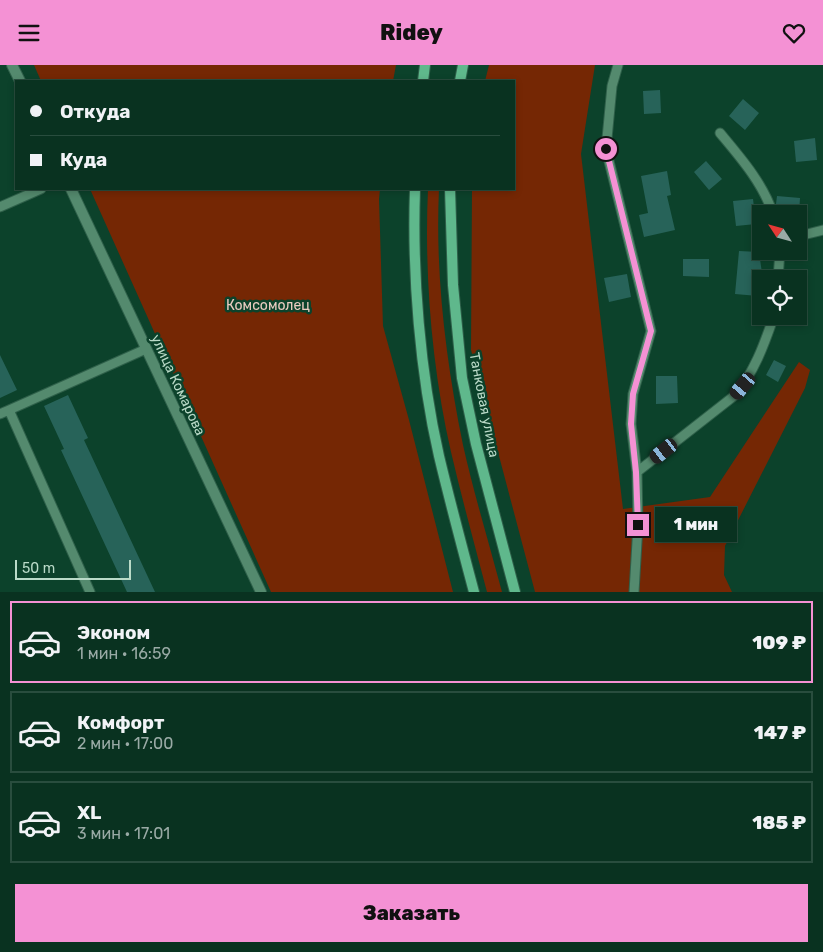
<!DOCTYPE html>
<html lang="ru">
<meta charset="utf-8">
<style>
body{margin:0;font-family:Rubik,sans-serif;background:#123a29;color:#f1f3f6;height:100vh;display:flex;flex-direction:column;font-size:19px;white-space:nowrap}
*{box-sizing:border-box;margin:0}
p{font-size:16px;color:#99aaa5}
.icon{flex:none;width:28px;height:28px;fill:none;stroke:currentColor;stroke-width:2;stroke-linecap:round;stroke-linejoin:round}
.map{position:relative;height:527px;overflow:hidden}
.panel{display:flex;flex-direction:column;background:#093220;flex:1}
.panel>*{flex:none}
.banner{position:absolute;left:15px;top:15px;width:500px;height:110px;border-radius:0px;box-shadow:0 2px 8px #0003,0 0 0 1px #294d3e;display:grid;align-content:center;height:110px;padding:0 15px;background:#093220}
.needle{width:32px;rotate:306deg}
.tools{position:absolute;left:752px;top:140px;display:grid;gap:10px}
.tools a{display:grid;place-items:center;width:55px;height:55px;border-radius:0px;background:#093220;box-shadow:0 2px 8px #0003,0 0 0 1px #294d3e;font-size:25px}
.scale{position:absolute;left:15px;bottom:12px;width:116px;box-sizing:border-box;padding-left:5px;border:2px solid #badac8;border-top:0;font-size:14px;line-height:18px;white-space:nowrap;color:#badac8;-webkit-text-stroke:4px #0c422b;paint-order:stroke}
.end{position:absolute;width:22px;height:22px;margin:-11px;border:6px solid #f491d4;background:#111;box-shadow:0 0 0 2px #111}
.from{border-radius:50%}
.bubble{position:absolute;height:35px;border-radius:0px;background:#093220;box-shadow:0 2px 8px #0003,0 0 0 1px #294d3e;font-size:16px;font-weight:800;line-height:35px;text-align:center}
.car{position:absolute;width:15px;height:30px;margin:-15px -8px;border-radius:6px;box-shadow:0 0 4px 1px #0007;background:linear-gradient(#222 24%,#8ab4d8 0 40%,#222 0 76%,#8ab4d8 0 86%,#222 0)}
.banner b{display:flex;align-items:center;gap:18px;height:48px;font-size:19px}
.banner b+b{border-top:1px solid #294d3e}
.banner i{width:12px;height:12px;background:#f1f3f6}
ul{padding:9px 0 0;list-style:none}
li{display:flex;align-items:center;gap:15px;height:82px;margin:0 10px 8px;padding:0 5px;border:2px solid #294d3e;border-radius:0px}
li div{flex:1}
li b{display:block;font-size:19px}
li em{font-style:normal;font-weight:800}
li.current{border-color:#f491d4}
li>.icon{width:45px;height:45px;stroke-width:1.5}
.button{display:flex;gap:10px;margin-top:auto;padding:10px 15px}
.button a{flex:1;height:58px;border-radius:0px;background:#f491d4;color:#111;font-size:20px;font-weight:800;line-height:58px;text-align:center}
header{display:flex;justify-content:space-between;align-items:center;height:65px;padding:0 15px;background:#f491d4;color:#111;font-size:22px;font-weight:800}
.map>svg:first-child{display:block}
</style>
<header><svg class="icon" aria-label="menu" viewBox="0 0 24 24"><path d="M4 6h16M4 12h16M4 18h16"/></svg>Ridey<svg class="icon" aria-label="heart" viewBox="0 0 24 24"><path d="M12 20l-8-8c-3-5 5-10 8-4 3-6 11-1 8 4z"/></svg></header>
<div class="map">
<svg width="823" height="527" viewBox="0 0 823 527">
<rect width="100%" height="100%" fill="#0c422b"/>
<path fill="#752704" d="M34,0H396L393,16H41Z
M489,0H595L581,89L623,444L710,432L799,297L810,305L805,323L725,481L724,510L732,527H535L471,285L472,124H514V16H485Z
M90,124H380L379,134L383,261L409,355L453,527H271Z
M428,124H439C435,210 446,296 463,380C474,429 489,478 502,527H487C475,481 462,434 451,387C432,304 424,209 428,124Z"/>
<path fill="#276359" d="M660,25L661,48L644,49L643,26Z
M743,34L759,48L745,65L729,51Z
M815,73L817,95L796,97L794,76Z
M706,96L722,114L709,125L694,107Z
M667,106L671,130L667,131L675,165L644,172L639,150L648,148L641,111Z
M777,131L800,133L799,149H779L776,139Z
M753,134L756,159L736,161L733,136Z
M739,186L759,187L762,208H760L758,231L735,229Z
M683,194H709V212L683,211Z
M627,209L631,232L609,237L604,213Z
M0,290L17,325L0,333Z
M774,295L786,301L778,317L766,310Z
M656,311H677L678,338L656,339Z
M68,330L88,373L84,375L155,527H127L61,385L64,384L44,341Z"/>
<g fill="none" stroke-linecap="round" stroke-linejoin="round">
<defs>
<path id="service" d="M618,0L612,21L606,84L651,266L633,329L631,359L637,407L638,460L634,527
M720,68C740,92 763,118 773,149
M0,142L41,124
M799,171L823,165
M778,214L780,186
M0,349L9,345
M637,407L734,331C754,308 764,280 774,251
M90,527L9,345L146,284"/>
<path id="minor" d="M12,0L20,16
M71,124L261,527"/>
<path id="secondary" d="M423,16L425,0
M460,16L463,0
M415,124C412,209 420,308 439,391C450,437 462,482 474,527
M450,124L453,220L462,313L476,379L515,527"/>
</defs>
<use href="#service" stroke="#2f604a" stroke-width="11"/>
<use href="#minor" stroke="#2f604a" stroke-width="12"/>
<use href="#secondary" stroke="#2f604a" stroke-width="12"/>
<use href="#service" stroke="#548a6e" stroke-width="9"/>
<use href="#minor" stroke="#548a6e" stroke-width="10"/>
<use href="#secondary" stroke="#5fb88c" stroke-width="10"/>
</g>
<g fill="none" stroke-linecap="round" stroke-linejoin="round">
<path stroke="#f491d4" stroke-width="6" d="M606,84L651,266L633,329L631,359L636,407L638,460"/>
</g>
<g text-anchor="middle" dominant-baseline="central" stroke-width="5" stroke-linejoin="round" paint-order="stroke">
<g font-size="14" fill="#ebccc1" stroke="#0c422b">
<text x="268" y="240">Комсомолец</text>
</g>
<g font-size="14" fill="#badac8" stroke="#0c422b">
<text transform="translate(178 320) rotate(65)">улица Комарова</text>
<text transform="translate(484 340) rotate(79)">Танковая улица</text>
</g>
</g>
</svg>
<div class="tools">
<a><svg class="needle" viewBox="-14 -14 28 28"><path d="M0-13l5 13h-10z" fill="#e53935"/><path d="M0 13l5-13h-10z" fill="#99aaa5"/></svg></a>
<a><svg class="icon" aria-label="locate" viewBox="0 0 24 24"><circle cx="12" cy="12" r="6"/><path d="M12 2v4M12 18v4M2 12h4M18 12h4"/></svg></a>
</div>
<div class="scale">50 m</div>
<i class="end from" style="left:606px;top:84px"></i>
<i class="end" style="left:638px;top:460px"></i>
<div class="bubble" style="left:655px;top:442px;width:82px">1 мин</div>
<i class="car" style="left:743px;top:321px;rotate:220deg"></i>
<i class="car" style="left:664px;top:386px;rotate:232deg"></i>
<div class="banner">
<b><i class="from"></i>Откуда</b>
<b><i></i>Куда</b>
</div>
</div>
<section class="panel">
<ul>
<li class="current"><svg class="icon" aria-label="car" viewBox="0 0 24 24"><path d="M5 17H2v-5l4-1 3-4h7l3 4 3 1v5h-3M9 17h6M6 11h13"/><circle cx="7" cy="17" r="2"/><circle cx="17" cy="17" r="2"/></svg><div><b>Эконом</b><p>1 мин · 16:59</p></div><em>109 ₽</em></li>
<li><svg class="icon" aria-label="car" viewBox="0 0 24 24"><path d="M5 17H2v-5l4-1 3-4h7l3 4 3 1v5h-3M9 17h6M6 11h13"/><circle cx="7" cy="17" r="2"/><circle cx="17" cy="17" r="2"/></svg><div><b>Комфорт</b><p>2 мин · 17:00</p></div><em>147 ₽</em></li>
<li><svg class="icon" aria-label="car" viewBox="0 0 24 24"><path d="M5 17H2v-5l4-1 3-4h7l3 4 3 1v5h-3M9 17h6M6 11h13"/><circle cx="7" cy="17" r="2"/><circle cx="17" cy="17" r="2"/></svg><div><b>XL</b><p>3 мин · 17:01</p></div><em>185 ₽</em></li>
</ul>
<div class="button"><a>Заказать</a></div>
</section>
